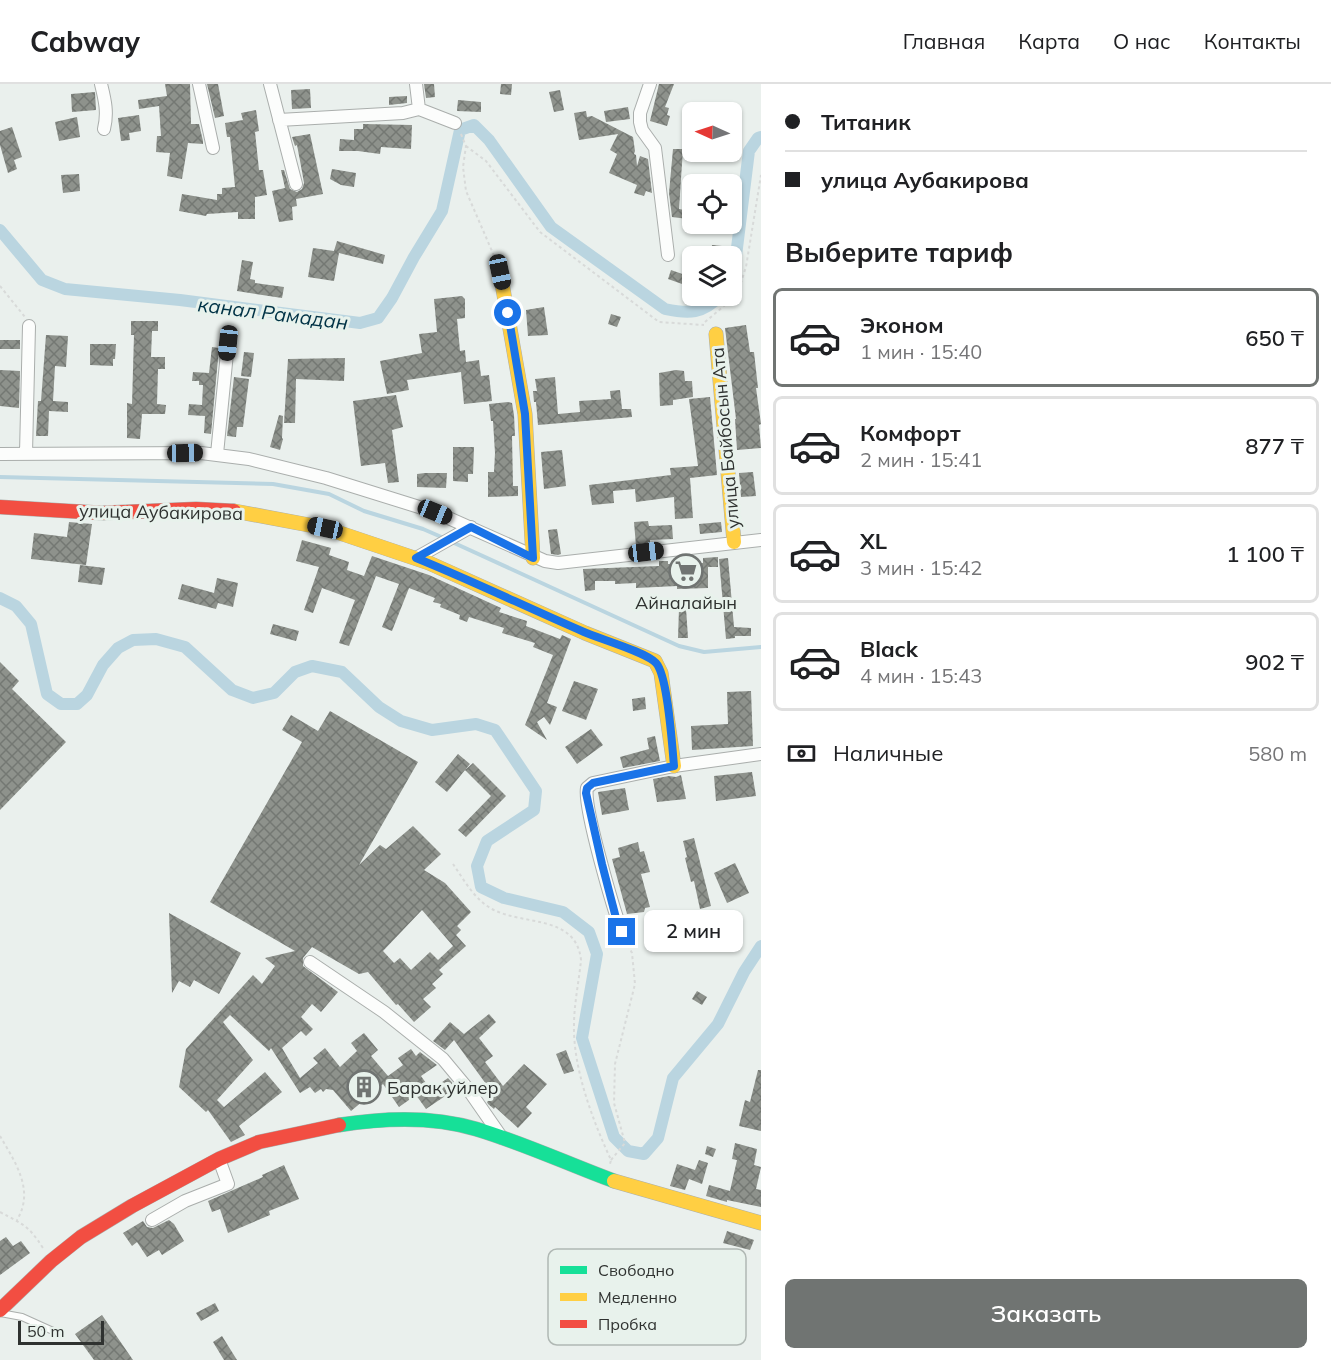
<!DOCTYPE html>
<html lang="ru">
<meta charset="utf-8">
<style>
body{margin:0;font-family:Mulish,sans-serif;background:#f2f2f2;color:#202124;height:100vh;display:flex;flex-direction:column;font-size:22px;white-space:nowrap}
*{box-sizing:border-box;margin:0}
p{font-size:20px;color:#757577}
.icon{flex:none;width:33px;height:33px;fill:none;stroke:currentColor;stroke-width:2;stroke-linecap:round;stroke-linejoin:round}
.map{position:relative;flex:1;overflow:hidden}
.details{display:flex;flex-direction:column;background:#fff;width:570px}
.details>*{flex:none}
.guide{display:grid;align-content:center;height:132px;padding:0 24px;background:#fff}
.needle{width:39px;rotate:273deg}
.buttons{position:absolute;left:682px;top:18px;display:grid;gap:12px}
.buttons a{display:grid;place-items:center;width:60px;height:60px;border-radius:9px;background:#fff;box-shadow:0 2px 4px #0004;font-size:30px}
.scale{position:absolute;left:18px;bottom:15px;width:86px;box-sizing:border-box;padding-left:6px;border:3px solid #2f3230;border-top:0;font-size:16px;line-height:21px;white-space:nowrap;color:#2f3230;-webkit-text-stroke:4px #e8f2ec;paint-order:stroke}
.end{position:absolute;width:27px;height:27px;margin:-14px;border:8px solid #1a73e8;background:#fff;box-shadow:0 0 0 3px #fff}
.from{border-radius:50%}
.bubble{position:absolute;height:42px;border-radius:9px;background:#fff;box-shadow:0 2px 4px #0004;font-size:20px;font-weight:600;line-height:42px;text-align:center}
.car{position:absolute;width:18px;height:36px;margin:-18px -9px;border-radius:8px;box-shadow:0 0 4px 2px #0007;background:linear-gradient(#222 24%,#8ab4d8 0 40%,#222 0 76%,#8ab4d8 0 86%,#222 0)}
.guide b{display:flex;align-items:center;gap:21px;height:57px;font-size:22px}
.guide b+b{border-top:2px solid #e0e0e0}
.guide i{width:15px;height:15px;background:#202124}
ul{padding:0;list-style:none}
li{display:flex;align-items:center;gap:18px;height:99px;margin:0 12px 9px;padding:0 12px;border:3px solid #e0e0e0;border-radius:9px}
li div{flex:1}
li b{display:block;font-size:22px}
li em{font-style:normal;font-weight:600}
li.on{border-color:#707472}
li>.icon{width:54px;height:54px;stroke-width:1.5}
h2{padding:0 24px;font-size:27px;line-height:72px}
.pay{display:flex;align-items:center;gap:15px;height:66px;padding:0 24px;font-size:22px}
.pay p{margin-inline-start:auto}
.primary-button{display:flex;gap:12px;margin-top:auto;padding:12px 24px}
.primary-button a{flex:1;height:69px;border-radius:9px;background:#707472;color:#fff;font-size:24px;font-weight:600;line-height:69px;text-align:center}
header{display:flex;align-items:center;gap:36px;box-sizing:border-box;height:84px;padding:0 30px;background:#fff;border-bottom:2px solid #e0e0e0}
header strong{font-size:28px}
nav{display:flex;gap:33px;margin-inline-start:auto;font-size:21px}
main{display:flex;flex:1;min-height:0}
.map>svg:first-child{display:block}
</style>
<header>
<strong>Cabway</strong>
<nav><a>Главная</a><a>Карта</a><a>О нас</a><a>Контакты</a></nav>
</header>
<main>
<div class="map">
<svg width="761" height="1276" viewBox="0 0 761 1276">
<defs>
<pattern id="building-cross-hatch" width="8" height="8" patternUnits="userSpaceOnUse" patternTransform="scale(1.5)"><rect width="8" height="8" fill="#8e928c"/><path d="M0 0l8 8M0 8l8-8" fill="none" stroke="#747873"/></pattern>
</defs>
<rect width="100%" height="100%" fill="#eaf0ed"/>
<g fill="none" stroke-linecap="round" stroke-linejoin="round">
<path stroke="#bad5e0" stroke-width="4" d="M0,393L273,400L329,410L364,427L423,445L446,455
M452,458L679,562L704,568L761,563"/>
<path stroke="#bad5e0" stroke-width="12" d="M0,146L42,196L65,205L180,216L360,239L378,234L392,214L414,173L442,127L460,46L474,41L489,56L551,143L665,225C689,230 703,230 720,212
M732,190L735,180L749,67L758,54L761,53
M0,514L16,522L31,540L47,610L61,620H77L87,611L103,581L118,564L133,556L156,555L185,563L232,606L253,614L274,609L295,588L312,582L342,588L379,623L401,637L432,646L476,640L495,646L536,707L534,726L487,757L477,782L481,803L504,814L563,828L589,848L597,870L582,954L614,1053L628,1067L644,1070L658,1054L673,994L718,940L744,888L761,862"/>
</g>
<path fill="url(#building-cross-hatch)" fill-rule="evenodd" d="M165,0H190L191,40H199L203,57V60L188,59L182,95L167,92L170,69L156,68L157,52H161L159,22L139,25L138,16L167,12Z
M207,0H218L224,32L215,34Z
M424,0H434L435,13L426,14Z
M501,0H512L511,11L500,10Z
M659,0H674L665,23L669,24L667,31L670,32L667,42L650,37Z
M310,5L311,24L292,25L291,6Z
M560,6L564,26L554,28L549,8Z
M95,8L96,26L72,28L71,10Z
M407,12V19L389,21V13Z
M458,16L481,18V28L457,27Z
M628,23L630,35L606,38L604,27Z
M256,26L259,47L255,48L259,86H263L267,111L255,113V135H238V128L207,130L206,132L179,127L182,110L217,116V110H222V104L235,103L230,53H227L225,39L243,36L241,29Z
M586,27L587,33L592,32L633,53L635,67L634,70L636,71L637,82L640,72L648,75L652,109L646,107L644,112L634,109L637,101L609,89L617,70L610,66L618,50L579,56L574,29Z
M139,31L141,47L129,49L130,56L121,57L118,34Z
M77,33L80,53L59,57L55,38Z
M363,40L412,41L411,65L381,63L380,70L358,67H339L340,55L354,56V45H363Z
M12,43L22,73L14,76L17,85L8,89L0,61V47Z
M310,50L323,110L296,115L297,122L292,123L293,136L279,138L272,107L285,104L281,86H284L290,105L297,108L302,105L304,99L301,82L297,61L295,62L292,53Z
M673,65H683L679,125L689,127L688,135L672,133L669,109Z
M332,85L356,89L354,103L341,101L330,95Z
M79,90L80,107L63,109L61,91Z
M337,157L385,171L383,180L339,169L334,197L308,193L313,164L334,167Z
M712,161L722,162L721,172H711Z
M242,176L253,178L250,195L255,196V199L284,203L282,214L237,207Z
M671,186L688,192L685,201L668,195Z
M462,212L465,215V234L457,235L460,267L465,266L466,278L479,276L481,292L489,291L492,317L464,320L461,288L407,296L409,306L387,310L380,277L422,269L419,250L437,248L434,215Z
M544,223L548,251L528,252L526,226Z
M611,230L621,233L617,243L608,240Z
M131,237H158V247H152L151,273H165V285H158L157,320L166,321L165,330H142L140,355L127,354V319L132,320L134,251H131Z
M746,241L750,268H754L758,304H756L761,340L759,341L761,364L737,366L735,335H736L725,244Z
M46,251L68,252L66,283L55,282L53,317L68,318V328L49,327L48,352H36L38,317H41Z
M0,256H20V265H0Z
M90,260H116L115,275H113V282L90,281Z
M212,263L219,264L211,350L204,349L205,332L188,331L189,320L202,321L203,301H199V297H192L193,288L209,289Z
M244,268L254,269L251,293L241,292Z
M345,274L344,297L296,295L295,339H284L288,275Z
M0,286L20,287L19,324L0,322Z
M676,286L684,287L685,297H692L693,313L673,316V321L660,322L659,289Z
M234,293L249,295L243,343H237L236,353L227,352Z
M555,293L558,330L580,328L579,317L611,315L610,307L620,306L622,325H631L632,333L538,341L536,318H534L533,307H537L535,295Z
M396,311L403,343L392,346L399,398L388,399L385,379L361,382L353,317Z
M710,313L717,391L690,394L693,434L675,435L674,413L636,418L635,405L613,407L614,419L592,421L589,401L671,391L670,384L698,382L689,315Z
M508,318L512,319L514,331L515,352H512L513,402H518V412L488,413V388H494L495,369L493,337H491L489,320Z
M279,331L283,332L282,354L283,355L280,366L270,363Z
M453,363H474L473,390H468V398L453,397Z
M562,366L566,402L544,405L541,368Z
M753,388L756,412L741,413L739,389Z
M425,389H447L446,404L417,403V390Z
M648,437L649,442L672,441L673,455L650,456V460L636,462L634,438Z
M69,438L92,440L86,481L31,475L34,449L67,453Z
M721,438L722,448L700,450L699,440Z
M557,445L561,470L558,471L551,470L548,446Z
M302,456L331,464L329,471L349,478L347,486L364,492L372,472L429,491L501,524L499,528L527,537L526,542L560,555L562,551L571,555L547,619L557,623L550,641L544,633L537,638L547,656L525,641L553,571L533,563L535,559L502,549L504,544L469,533L467,538L459,535L460,531L440,523L441,520L433,518L435,514L409,504L392,547L382,543L399,500L376,492L349,562L339,559L355,516L322,504L313,529L304,526L319,483L296,477Z
M718,473V483H708V504L677,505V502L636,504V499L615,500V497H595V506L585,507L583,485L659,482V477H668V480L703,479V474Z
M728,474L734,543L751,544V552H735V554L726,555L719,475Z
M80,481L105,484L102,501L78,498Z
M217,494L238,499L233,523L218,519L216,525L178,515L182,500L214,509Z
M679,524H686L688,554H678Z
M273,540L299,547L296,557L270,550Z
M0,578L19,597L12,605L66,658L0,726Z
M574,597L598,605L586,636L562,627Z
M751,607L753,662L692,666L691,642L728,640L727,608Z
M645,613L646,625L633,627L632,615Z
M330,627L418,678L359,781L380,761L386,765L413,742L441,770L424,786L445,799L471,828L457,842L461,846L456,851L466,862L439,886L443,890L432,900L436,904L423,915L431,923L414,938L398,920L396,921L368,888L359,890L312,863L303,874V882L338,908L321,928L312,920L301,933L313,945L306,952L301,947L282,964L300,994L318,979L313,974L325,964L340,983L357,967L351,959L364,949L378,966L371,972L388,992L403,981L398,974L411,965L416,972L420,968L437,981L421,992L431,1006L448,994L457,1004L426,1025L416,1011L399,1023L383,1000L351,1027L333,1006L326,1005L323,1008L321,1005L315,1009L310,1003L300,1009L271,964L269,967L230,931L223,938L253,976L217,1016L224,1023L265,988L282,1008L239,1042L245,1051L231,1058L208,1026L206,1028L179,1003L186,965L253,891L262,900L275,882L265,874L295,867L210,818L302,658L282,646L291,631L318,647ZM422,826L453,862L438,876L430,868L411,886L400,874L394,879L383,867Z
M591,645L603,661L577,680L565,663Z
M655,652L660,677L623,684L620,673L649,665L647,654Z
M458,670L470,680L447,708L435,698Z
M473,679L506,712L466,753L458,746L491,712L465,686Z
M752,688L756,712L716,717L714,692Z
M681,691L686,715L657,718L653,695L669,692L676,693Z
M625,704L629,726L602,731L598,708Z
M694,754L711,822L700,825L694,797L691,798L685,774L687,773L683,757Z
M638,758L640,768L644,767L650,788L641,790L650,823L645,824L644,828L627,830L612,775L620,773L618,764Z
M735,779L749,809L727,819L714,789Z
M169,829L241,869L219,910L194,896L190,903L179,897L172,909Z
M697,907L707,913L702,921L692,915Z
M489,930L496,938L479,954L493,972L485,978L503,1002L524,980L547,1000L526,1023L532,1029L518,1044L495,1023L494,1025L488,1020L487,1018L494,1011L454,956L445,966L433,957L450,938L464,950Z
M566,966L574,987L564,990L556,970Z
M758,986H761V1047L739,1042L745,1016L750,1018Z
M735,1059L757,1065L754,1081L761,1083L756,1105L761,1106V1123L727,1116V1118L706,1112L709,1101L730,1107L737,1076L732,1075Z
M707,1062L716,1065L713,1073L705,1070Z
M699,1076L708,1079L702,1100L689,1095L685,1106L670,1102L677,1080L695,1086Z
M284,1081L299,1115L269,1127L270,1131L228,1149L220,1125L212,1128L208,1117L263,1093L262,1091Z
M169,1136L174,1140L184,1157L162,1171L159,1166L147,1173L137,1158L132,1162L123,1149L143,1137L147,1143L153,1144Z
M727,1147L754,1156L750,1166L723,1159Z
M6,1153L13,1162L21,1157L30,1169L0,1191V1157Z
M215,1219L219,1227L201,1237L196,1229Z
M102,1231L133,1276H94L75,1250Z
M222,1252L237,1276H224L213,1258Z"/>
<g fill="none" stroke-linecap="round" stroke-linejoin="round">
<defs>
<path id="lane" d="M0,1229L22,1233L53,1247"/>
<path id="street" d="M101,0C105,16 108,29 104,45
M199,0L213,64
M270,0L296,100
M416,0L419,25
M650,0L640,29V38L642,46L655,64L668,171
M279,36L403,29L419,25L455,39
M26,369L29,242
M0,370L201,369L249,375L326,394L435,428L545,477L558,479L761,456
M217,370L228,259
M416,474L471,443
M622,848C614,827 583,722 587,704L593,699L674,682L761,670
M310,878L384,928L443,975L468,1005L502,1054
M152,1136L185,1117L228,1100L219,1075"/>
<path id="fast" d="M339,1041C383,1034 433,1032 476,1045C523,1059 568,1080 614,1097"/>
<path id="slow" d="M500,188L525,330L533,474
M716,250L734,458
M234,427L325,444L429,479L585,549L655,577L661,589L674,682
M614,1097L761,1139"/>
<path id="jam" d="M0,423L102,429L196,425L234,427
M0,1226L51,1177L81,1153L132,1122L219,1075L259,1058L339,1041"/>
</defs>
<use href="#lane" stroke="#aaaeac" stroke-width="8"/>
<use href="#street" stroke="#aaaeac" stroke-width="14"/>
<use href="#fast" stroke="#aaaeac" stroke-width="15"/>
<use href="#slow" stroke="#aaaeac" stroke-width="15"/>
<use href="#jam" stroke="#aaaeac" stroke-width="15"/>
<path stroke="#d8dad9" stroke-width="2" stroke-dasharray="3 3" stroke-linecap="butt" d="M461,50L466,62L463,83L466,107L495,174
M466,62L486,77L540,148L659,238L704,241
M0,202L25,233
M705,238L737,211L746,183L761,91
M453,780C464,796 475,816 492,825C523,842 576,830 581,876C579,897 574,920 574,941C573,985 593,1037 611,1076L610,1080
M0,1052C15,1078 35,1106 17,1136
M611,1076L625,1059L614,1019L615,980L635,900L632,869L627,859
M0,1128C24,1141 28,1141 43,1164"/>
<use href="#lane" stroke="#fcfdfc" stroke-width="6"/>
<use href="#street" stroke="#fcfdfc" stroke-width="12"/>
<use href="#fast" stroke="#16e098" stroke-width="14"/>
<use href="#slow" stroke="#ffcf43" stroke-width="14"/>
<use href="#jam" stroke="#f24e42" stroke-width="14"/>
</g>
<g fill="none" stroke-linecap="round" stroke-linejoin="round">
<path stroke="#1a73e8" stroke-width="8" d="M508,229L525,330L533,474L471,443L416,474C473,497 528,524 584,548C600,555 646,568 656,579C668,592 672,661 674,682L593,699L587,704L586,709L602,780L616,834L622,848"/>
</g>
<defs>
<symbol id="supermarket-ring" viewBox="-11 -11 22 22"><circle r="9.5" fill="#e8f2ec" stroke="#707472" stroke-width="1.5"/><path d="M-6-5.5h2.5l.6 2H6L4.5 2H-2.5L-4.4-4H-6ZM-1.5 3.2a1.3 1.3 0 1 0 .1 0ZM3 3.2a1.3 1.3 0 1 0 .1 0Z" fill="#707472"/></symbol>
<symbol id="building-ring" viewBox="-11 -11 22 22"><circle r="9.5" fill="#e8f2ec" stroke="#707472" stroke-width="1.5"/><path d="M-4-6H4V6H1V3H-1V6H-4ZM-2.5-4.3h1.7v1.8h-1.7ZM.8-4.3h1.7v1.8H.8ZM-2.5-1h1.7V.8h-1.7ZM.8-1h1.7V.8H.8Z" fill="#707472"/></symbol>
</defs>
<g fill-rule="evenodd">
<use href="#supermarket-ring" x="667" y="468" width="38" height="38"/>
<use href="#building-ring" x="345" y="984" width="38" height="38"/>
</g>
<g text-anchor="middle" dominant-baseline="central" stroke-width="6" stroke-linejoin="round" paint-order="stroke">
<g font-size="18" fill="#2f3230" stroke="#e8f2ec">
<text transform="translate(725 354) rotate(-95)">улица Байбосын Ата</text>
<text transform="translate(161 428) rotate(1)">улица Аубакирова</text>
</g>
<g font-size="18" fill="#2f3230" stroke="#e8f2ec">
<text x="686" y="518">Айналайын</text>
<text x="387" y="1003" text-anchor="start">Барак уйлер</text>
</g>
<g font-size="20" font-style="italic" fill="#003245" stroke="#e8f2ec">
<text transform="translate(273 229) rotate(7)">канал Рамадан</text>
</g>
</g>
<rect x="548" y="1165" width="198" height="96" rx="9" fill="#e8f2ec" stroke="#b0b8b4" stroke-width="1.5"/>
<rect x="560" y="1182" width="27" height="8" fill="#16e098"/>
<rect x="560" y="1209" width="27" height="8" fill="#ffcf43"/>
<rect x="560" y="1236" width="27" height="8" fill="#f24e42"/>
<g font-size="16" fill="#2f3230">
<text x="598" y="1192">Свободно</text>
<text x="598" y="1219">Медленно</text>
<text x="598" y="1246">Пробка</text>
</g>
</svg>
<div class="buttons">
<a><svg class="needle" viewBox="-14 -14 28 28"><path d="M0-13l5 13h-10z" fill="#e53935"/><path d="M0 13l5-13h-10z" fill="#757577"/></svg></a>
<a><svg class="icon" aria-label="locate" viewBox="0 0 24 24"><circle cx="12" cy="12" r="6"/><path d="M12 2v4M12 18v4M2 12h4M18 12h4"/></svg></a>
<a><svg class="icon" aria-label="layers" viewBox="0 0 24 24"><path d="M12 4l9 5-9 5-9-5zM3 14l9 5 9-5"/></svg></a>
</div>
<div class="scale">50 m</div>
<i class="end from" style="left:508px;top:229px"></i>
<i class="end" style="left:622px;top:848px"></i>
<div class="bubble" style="left:644px;top:826px;width:99px">2 мин</div>
<i class="car" style="left:500px;top:188px;rotate:168deg"></i>
<i class="car" style="left:228px;top:259px;rotate:186deg"></i>
<i class="car" style="left:185px;top:369px;rotate:89deg"></i>
<i class="car" style="left:435px;top:428px;rotate:112deg"></i>
<i class="car" style="left:325px;top:444px;rotate:282deg"></i>
<i class="car" style="left:646px;top:468px;rotate:83deg"></i>
</div>
<section class="details">
<div class="guide">
<b><i class="from"></i>Титаник</b>
<b><i></i>улица Аубакирова</b>
</div>
<h2>Выберите тариф</h2>
<ul>
<li class="on"><svg class="icon" aria-label="car" viewBox="0 0 24 24"><path d="M5 17H2v-5l4-1 3-4h7l3 4 3 1v5h-3M9 17h6M6 11h13"/><circle cx="7" cy="17" r="2"/><circle cx="17" cy="17" r="2"/></svg><div><b>Эконом</b><p>1 мин · 15:40</p></div><em>650 ₸</em></li>
<li><svg class="icon" aria-label="car" viewBox="0 0 24 24"><path d="M5 17H2v-5l4-1 3-4h7l3 4 3 1v5h-3M9 17h6M6 11h13"/><circle cx="7" cy="17" r="2"/><circle cx="17" cy="17" r="2"/></svg><div><b>Комфорт</b><p>2 мин · 15:41</p></div><em>877 ₸</em></li>
<li><svg class="icon" aria-label="car" viewBox="0 0 24 24"><path d="M5 17H2v-5l4-1 3-4h7l3 4 3 1v5h-3M9 17h6M6 11h13"/><circle cx="7" cy="17" r="2"/><circle cx="17" cy="17" r="2"/></svg><div><b>XL</b><p>3 мин · 15:42</p></div><em>1 100 ₸</em></li>
<li><svg class="icon" aria-label="car" viewBox="0 0 24 24"><path d="M5 17H2v-5l4-1 3-4h7l3 4 3 1v5h-3M9 17h6M6 11h13"/><circle cx="7" cy="17" r="2"/><circle cx="17" cy="17" r="2"/></svg><div><b>Black</b><p>4 мин · 15:43</p></div><em>902 ₸</em></li>
</ul>
<div class="pay"><svg class="icon" aria-label="cash" viewBox="0 0 24 24"><path d="M3 7h18v10H3z"/><circle cx="12" cy="12" r="2"/></svg>Наличные<p>580 m</p></div>
<div class="primary-button"><a>Заказать</a></div>
</section>
</main>
